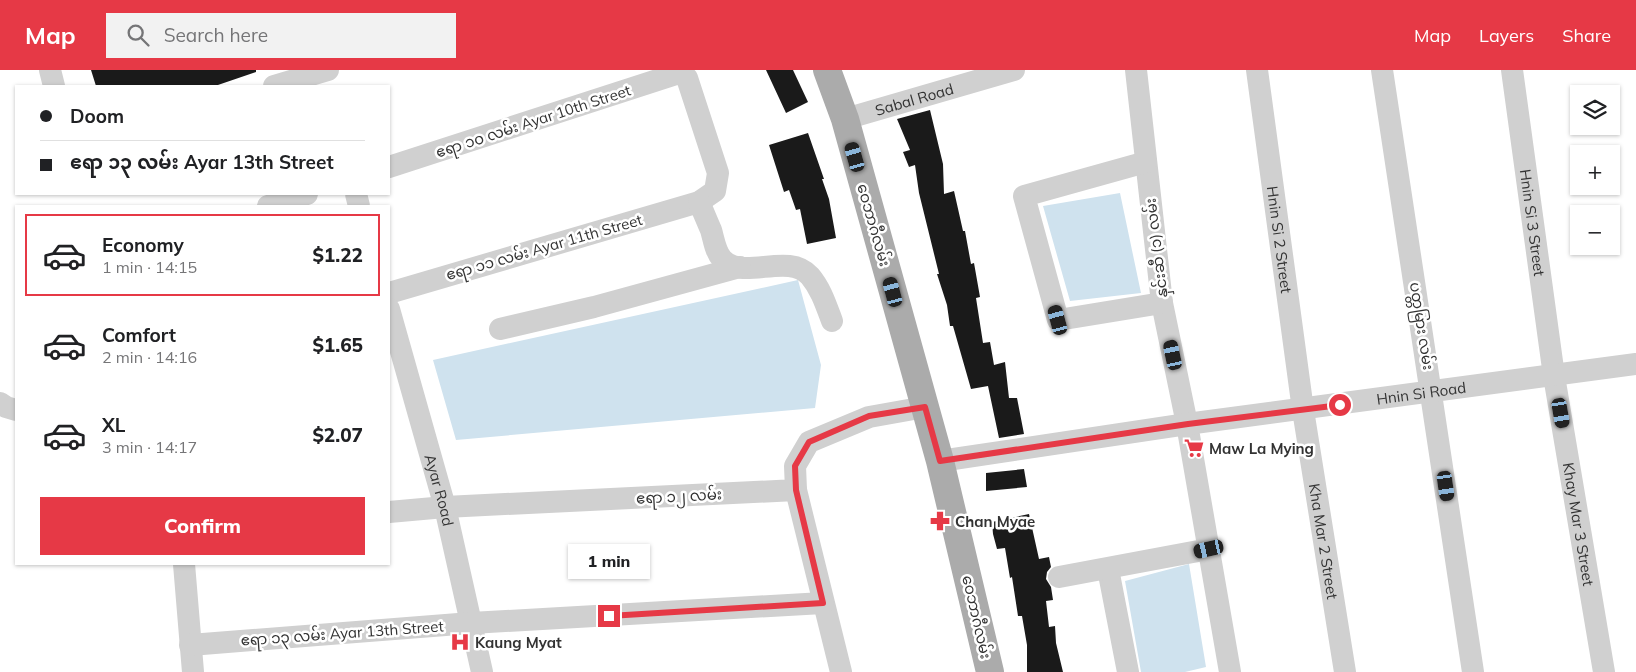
<!DOCTYPE html>
<meta charset="utf-8">
<style>
body{margin:0;font-family:Mulish,"Noto Sans Myanmar",sans-serif;background:#f2f2f2;color:#202124;height:100vh;display:flex;flex-direction:column;font-size:19px;white-space:nowrap}
*{box-sizing:border-box;margin:0}
p{font-size:16px;color:#757577}
.icon{flex:none;width:28px;height:28px;fill:none;stroke:currentColor;stroke-width:2;stroke-linecap:round;stroke-linejoin:round}
.map{position:relative;flex:1;overflow:hidden}
.panel{position:absolute;left:15px;top:135px;width:375px;height:360px;display:flex;flex-direction:column;background:#fff;border-radius:0px;box-shadow:0 1px 4px #0004}
.panel>*{flex:none}
.hud{position:absolute;left:15px;top:15px;width:375px;height:110px;border-radius:0px;box-shadow:0 1px 4px #0004;display:grid;align-content:center;height:110px;padding:0 25px;background:#fff}
.controls{position:absolute;left:1570px;top:15px;display:grid;gap:10px}
.controls a{display:grid;place-items:center;width:50px;height:50px;border-radius:0px;background:#fff;box-shadow:0 1px 4px #0004;font-size:25px}
.end{position:absolute;width:22px;height:22px;margin:-11px;border:6px solid #e63946;background:#fff;box-shadow:0 0 0 2px #fff}
.from{border-radius:50%}
.bubble{position:absolute;height:35px;border-radius:0px;background:#fff;box-shadow:0 1px 4px #0004;font-size:16px;font-weight:800;line-height:35px;text-align:center}
.car{position:absolute;width:15px;height:30px;margin:-15px -8px;border-radius:6px;box-shadow:0 0 4px 1px #0007;background:linear-gradient(#222 24%,#8ab4d8 0 40%,#222 0 76%,#8ab4d8 0 86%,#222 0)}
.hud b{display:flex;align-items:center;gap:18px;height:48px;font-size:19px}
.hud b+b{border-top:1px solid #e0e0e0}
.hud i{width:12px;height:12px;background:#202124}
ul{padding:9px 0 0;list-style:none}
li{display:flex;align-items:center;gap:15px;height:82px;margin:0 10px 8px;padding:0 15px;border:2px solid transparent;border-radius:0px}
li div{flex:1}
li b{display:block;font-size:19px}
li em{font-style:normal;font-weight:800}
li.selected{border-color:#e63946}
li>.icon{width:45px;height:45px;stroke-width:1.5}
.button{display:flex;gap:10px;margin-top:auto;padding:10px 25px}
.button a{flex:1;height:58px;border-radius:0px;background:#e63946;color:#fff;font-size:20px;font-weight:800;line-height:58px;text-align:center}
header{display:flex;align-items:center;gap:30px;box-sizing:border-box;height:70px;padding:0 25px;background:#e63946;color:#fff}
header strong{font-size:24px}
nav{display:flex;gap:28px;margin-inline-start:auto;font-size:18px}
.search{width:350px;height:45px;background:#f2f2f2;display:flex;align-items:center;gap:12px;box-sizing:border-box;padding:0 18px;border-radius:0px;color:#757577;font-size:19px}
.map>svg:first-child{display:block}
</style>
<header>
<strong>Map</strong>
<div class="search"><svg class="icon" aria-label="search" viewBox="0 0 24 24"><circle cx="10" cy="10" r="6"/><path d="M15 15l6 6"/></svg>Search here</div>
<nav><a>Map</a><a>Layers</a><a>Share</a></nav>
</header>
<div class="map">
<svg width="1636" height="602" viewBox="0 0 1636 602">
<rect width="100%" height="100%" fill="#fff"/>
<path fill="#cfe2ee" d="M1120,123L1141,223L1070,231L1043,136Z
M798,210L821,295L815,338L456,370L433,290Z
M1189,494L1206,597L1185,602H1141L1125,511Z"/>
<path fill="#1a1a1a" d="M91,0H256V2L215,16H96Z
M766,0H793L808,32L786,43Z
M930,40L943,94L944,124L954,121L963,161H965L971,194L974,193L980,227L976,228L983,273L990,272L994,295L1005,292L1009,328H1017L1024,364L999,368L988,316L971,319L953,256H950L947,235L937,204H939L919,123L915,95L909,97L903,82L910,80L897,49Z
M808,63L824,109H822L829,129L836,168L807,174L800,139L796,140L789,120L784,122L769,75Z
M1024,399L1027,417L986,421V403Z
M1029,444L1039,489L1049,487L1051,497L1047,502L1046,509L1051,517L1053,530L1046,531L1049,557L1055,556L1056,573L1063,602H1027V575L1022,546H1018L1012,507L1010,508L1005,478L997,479L993,464L992,452Z"/>
<g fill="none" stroke-linecap="round" stroke-linejoin="round">
<g stroke="#d0d0d0" stroke-width="22">
<path d="M50,0L54,16"/>
<path d="M1136,0L1162,233L1187,354L1230,602"/>
<path id="s1" d="M1257,0L1303,340L1345,602"/>
<path d="M1382,0L1473,602"/>
<path id="s2" d="M1512,0L1554,306L1604,602"/>
<path d="M274,16L328,0"/>
<path id="s3" d="M845,49L1014,0"/>
<path d="M1146,92L1024,126L1058,250L1162,233"/>
<path d="M389,97L679,3L682,4L687,8L718,103L715,121L699,132L389,223"/>
<path d="M356,124L359,136"/>
<path d="M699,132C703,141 707,151 711,160C714,170 715,181 722,189C742,212 788,181 810,206C821,219 826,235 832,251"/>
<path d="M268,136L307,124"/>
<path id="s4" d="M389,239L445,437L482,602"/>
<path d="M500,259L594,237L740,197"/>
<path d="M0,333L6,337L16,340"/>
<path id="s5" d="M940,391L1187,354L1636,294"/>
<path d="M796,420L841,602"/>
<path d="M389,442L445,437L796,420L795,396L809,372L869,347L925,337"/>
<path d="M184,494L193,602"/>
<path d="M1108,499L1128,602"/>
<path d="M1059,507L1209,479"/>
<path d="M190,575L471,553L823,533"/>
</g>
<path stroke="#ababab" stroke-width="28" d="M827,0L845,49L940,391L990,602"/>
</g>
<g fill="none" stroke-linecap="round" stroke-linejoin="round">
<path stroke="#e63946" stroke-width="6" d="M609,546L823,533L796,420L795,396L809,372L869,346L925,337L940,391L1188,354L1340,335"/>
</g>
<defs>
<symbol id="supermarket-bare" viewBox="-9 -9 18 18"><path d="M-6-5.5h2.5l.6 2H6L4.5 2H-2.5L-4.4-4H-6ZM-1.5 3.2a1.3 1.3 0 1 0 .1 0ZM3 3.2a1.3 1.3 0 1 0 .1 0Z" fill="#e63946" stroke="#fff" stroke-width="2.5" paint-order="stroke"/></symbol>
<symbol id="pharmacy-bare" viewBox="-9 -9 18 18"><path d="M-2-6h4v4h4v4h-4v4h-4v-4h-4v-4h4Z" fill="#e63946" stroke="#fff" stroke-width="2.5" paint-order="stroke"/></symbol>
<symbol id="hospital-bare" viewBox="-9 -9 18 18"><path d="M-5-5h3v3.5h4V-5h3V5h-3V1.5h-4V5h-3Z" fill="#e63946" stroke="#fff" stroke-width="2.5" paint-order="stroke"/></symbol>
</defs>
<g fill-rule="evenodd">
<use href="#supermarket-bare" x="1180" y="364" width="28" height="28"/>
<use href="#pharmacy-bare" x="926" y="437" width="28" height="28"/>
<use href="#hospital-bare" x="446" y="558" width="28" height="28"/>
</g>
<g text-anchor="middle" dominant-baseline="central" stroke-width="5" stroke-linejoin="round" paint-order="stroke">
<g font-size="15" fill="#333" stroke="#fff">
<text stroke="none"><textPath href="#s3" startOffset="72">Sabal Road</textPath></text>
<text transform="translate(533 51) rotate(-18)">ဧရာ ၁၀ လမ်း Ayar 10th Street</text>
<text stroke="none"><textPath href="#s2" startOffset="154">Hnin Si 3 Street</textPath></text>
<text transform="translate(874 155) rotate(74)">ဝေဘာဂီလမ်း</text>
<text stroke="none"><textPath href="#s1" startOffset="171">Hnin Si 2 Street</textPath></text>
<text transform="translate(544 177) rotate(-16)">ဧရာ ၁၁ လမ်း Ayar 11th Street</text>
<text transform="translate(1156 178) rotate(-97)">နှင်းဆီ (၁) လမ်း</text>
<text transform="translate(1422 256) rotate(81)">ပတ္တမြား လမ်း</text>
<text stroke="none"><textPath href="#s5" startOffset="486">Hnin Si Road</textPath></text>
<text stroke="none"><textPath href="#s4" startOffset="188">Ayar Road</textPath></text>
<text transform="translate(679 426) rotate(-3)">ဧရာ ၁၂ လမ်း</text>
<text stroke="none"><textPath href="#s2" startOffset="459">Khay Mar 3 Street</textPath></text>
<text stroke="none"><textPath href="#s1" startOffset="476">Kha Mar 2 Street</textPath></text>
<text transform="translate(977 547) rotate(77)">ဝေဘာဂီလမ်း</text>
<text transform="translate(342 563) rotate(-4)">ဧရာ ၁၃ လမ်း Ayar 13th Street</text>
</g>
<g font-size="15" font-weight="bold" fill="#333" stroke="#fff" text-anchor="start">
<text x="1209" y="378">Maw La Mying</text>
<text x="955" y="451">Chan Myae</text>
<text x="475" y="572">Kaung Myat</text>
</g>
</g>
</svg>
<div class="controls">
<a><svg class="icon" aria-label="layers" viewBox="0 0 24 24"><path d="M12 4l9 5-9 5-9-5zM3 14l9 5 9-5"/></svg></a>
<a>+</a>
<a>−</a>
</div>
<i class="end from" style="left:1340px;top:335px"></i>
<i class="end" style="left:609px;top:546px"></i>
<div class="bubble" style="left:568px;top:474px;width:82px">1 min</div>
<i class="car" style="left:855px;top:87px;rotate:344deg"></i>
<i class="car" style="left:893px;top:222px;rotate:345deg"></i>
<i class="car" style="left:1058px;top:250px;rotate:345deg"></i>
<i class="car" style="left:1173px;top:285px;rotate:348deg"></i>
<i class="car" style="left:1561px;top:343px;rotate:170deg"></i>
<i class="car" style="left:1446px;top:416px;rotate:172deg"></i>
<i class="car" style="left:1209px;top:479px;rotate:257deg"></i>
<div class="hud">
<b><i class="from"></i>Doom</b>
<b><i></i>ဧရာ ၁၃ လမ်း Ayar 13th Street</b>
</div>
<section class="panel">
<ul>
<li class="selected"><svg class="icon" aria-label="car" viewBox="0 0 24 24"><path d="M5 17H2v-5l4-1 3-4h7l3 4 3 1v5h-3M9 17h6M6 11h13"/><circle cx="7" cy="17" r="2"/><circle cx="17" cy="17" r="2"/></svg><div><b>Economy</b><p>1 min · 14:15</p></div><em>$1.22</em></li>
<li><svg class="icon" aria-label="car" viewBox="0 0 24 24"><path d="M5 17H2v-5l4-1 3-4h7l3 4 3 1v5h-3M9 17h6M6 11h13"/><circle cx="7" cy="17" r="2"/><circle cx="17" cy="17" r="2"/></svg><div><b>Comfort</b><p>2 min · 14:16</p></div><em>$1.65</em></li>
<li><svg class="icon" aria-label="car" viewBox="0 0 24 24"><path d="M5 17H2v-5l4-1 3-4h7l3 4 3 1v5h-3M9 17h6M6 11h13"/><circle cx="7" cy="17" r="2"/><circle cx="17" cy="17" r="2"/></svg><div><b>XL</b><p>3 min · 14:17</p></div><em>$2.07</em></li>
</ul>
<div class="button"><a>Confirm</a></div>
</section>
</div>
